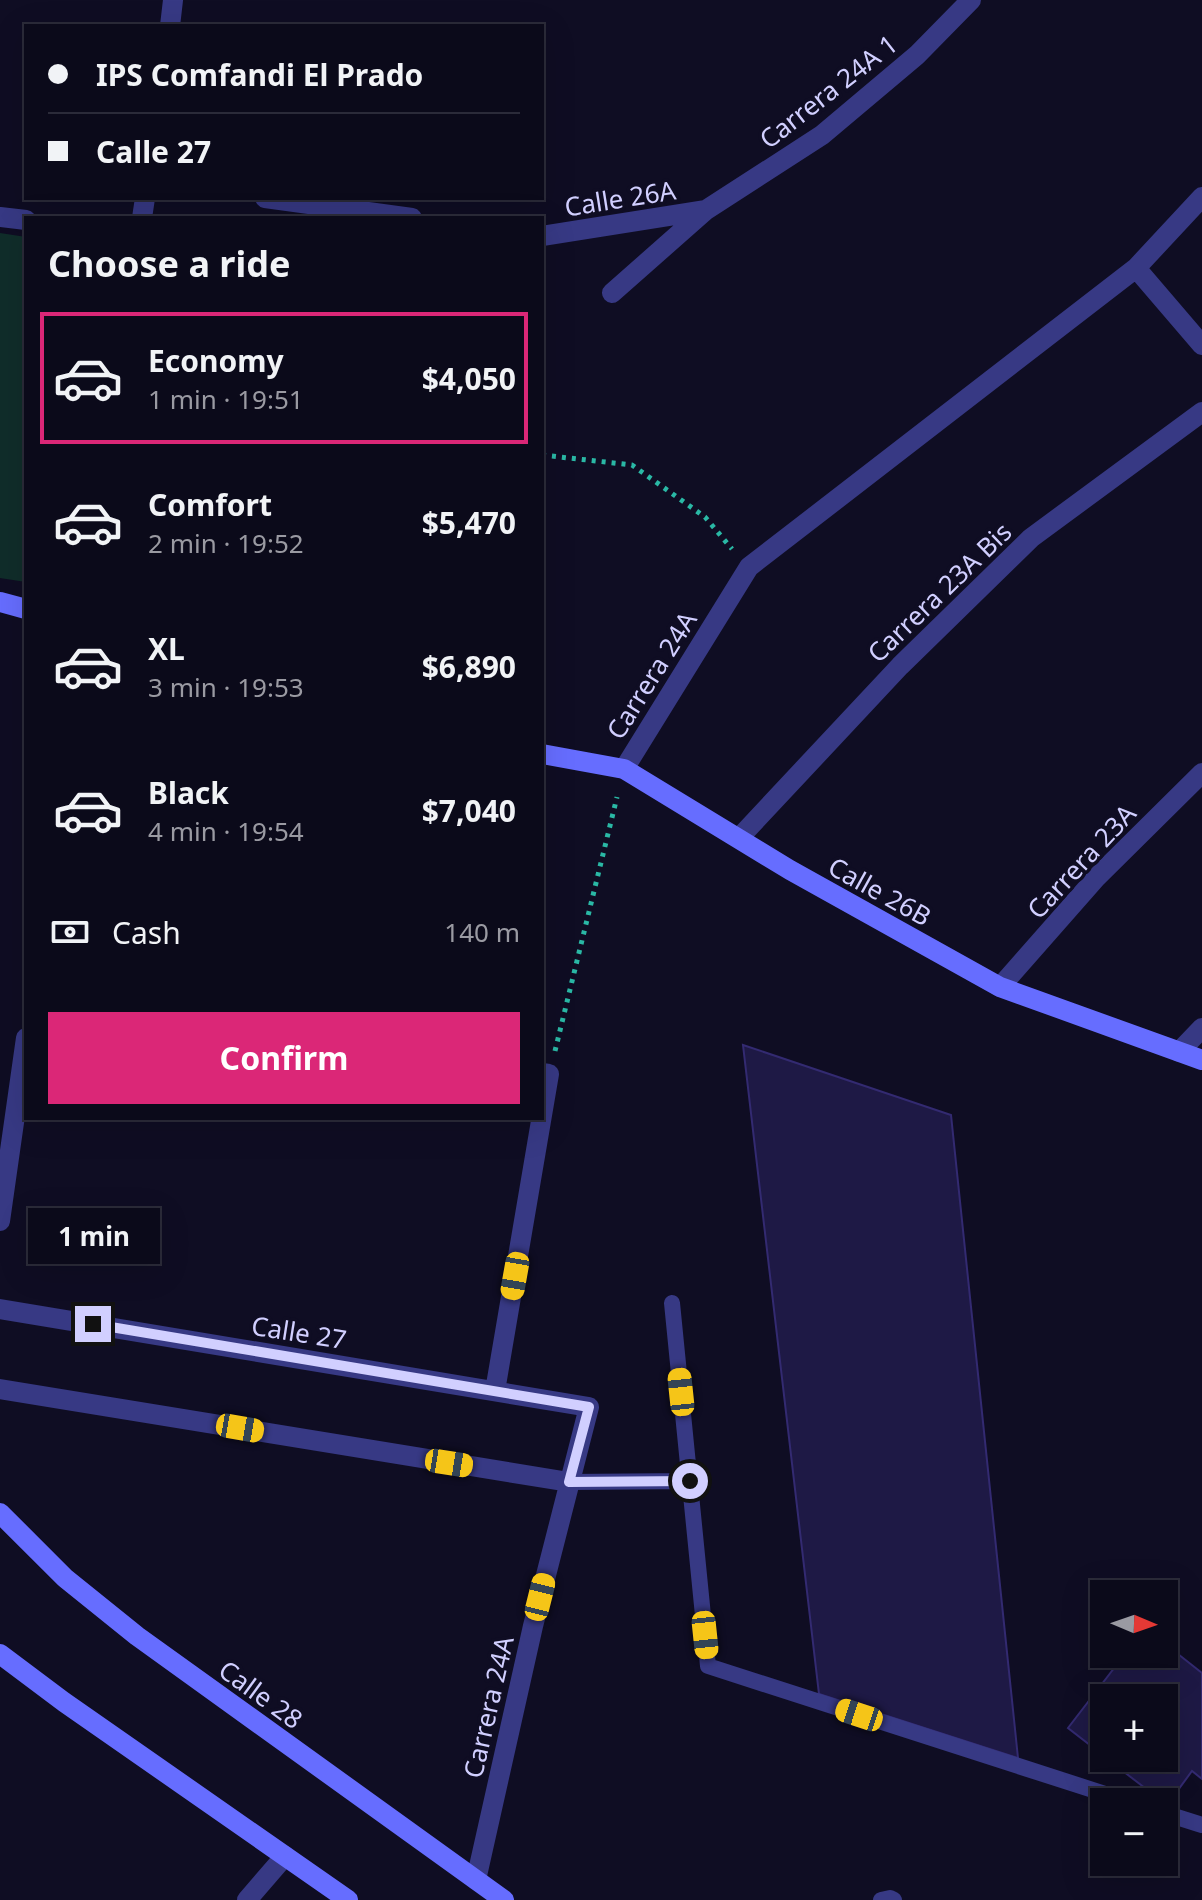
<!DOCTYPE html>
<meta charset="utf-8">
<style>
body{margin:0;font-family:"Noto Sans",sans-serif;background:#191827;color:#f1f3f6;height:100vh;display:flex;flex-direction:column;font-size:30px;white-space:nowrap}
*{box-sizing:border-box;margin:0}
p{font-size:26px;color:#9a9aa2}
.icon{flex:none;width:44px;height:44px;fill:none;stroke:currentColor;stroke-width:2;stroke-linecap:round;stroke-linejoin:round}
.map{position:relative;flex:1;overflow:hidden}
.drawer{position:absolute;left:24px;top:216px;width:520px;height:904px;display:flex;flex-direction:column;background:#0b0a1a;border-radius:0px;box-shadow:0 8px 32px #0002,0 0 0 2px #2b2b39}
.drawer>*{flex:none}
.guide{position:absolute;left:24px;top:24px;width:520px;height:176px;border-radius:0px;box-shadow:0 8px 32px #0002,0 0 0 2px #2b2b39;display:grid;align-content:center;height:176px;padding:0 24px;background:#0b0a1a}
.needle{width:52px;rotate:92deg}
.tools{position:absolute;left:1090px;top:1580px;display:grid;gap:16px}
.tools a{display:grid;place-items:center;width:88px;height:88px;border-radius:0px;background:#0b0a1a;box-shadow:0 8px 32px #0002,0 0 0 2px #2b2b39;font-size:40px}
.end{position:absolute;width:36px;height:36px;margin:-18px;border:10px solid #d1cfff;background:#111;box-shadow:0 0 0 4px #111}
.from{border-radius:50%}
.bubble{position:absolute;height:56px;border-radius:0px;background:#0b0a1a;box-shadow:0 8px 32px #0002,0 0 0 2px #2b2b39;font-size:26px;font-weight:700;line-height:56px;text-align:center}
.car{position:absolute;width:24px;height:48px;margin:-24px -12px;border-radius:10px;box-shadow:0 0 6px 2px #0007;background:linear-gradient(#f5c518 24%,#345 0 40%,#f5c518 0 76%,#345 0 86%,#f5c518 0)}
.guide b{display:flex;align-items:center;gap:28px;height:76px;font-size:30px}
.guide b+b{border-top:2px solid #2b2b39}
.guide i{width:20px;height:20px;background:#f1f3f6}
ul{padding:0;list-style:none}
li{display:flex;align-items:center;gap:24px;height:132px;margin:0 16px 12px;padding:0 8px;border:4px solid transparent;border-radius:0px}
li div{flex:1}
li b{display:block;font-size:30px}
li em{font-style:normal;font-weight:700}
li.selected{border-color:#db2777}
li>.icon{width:72px;height:72px;stroke-width:1.5}
h2{padding:0 24px;font-size:36px;line-height:96px}
.pay{display:flex;align-items:center;gap:20px;height:88px;padding:0 24px;font-size:30px}
.pay p{margin-inline-start:auto}
.action{display:flex;gap:16px;margin-top:auto;padding:16px 24px}
.action a{flex:1;height:92px;border-radius:0px;background:#db2777;color:#fff;font-size:32px;font-weight:700;line-height:92px;text-align:center}
.map>svg:first-child{display:block}
</style>
<div class="map">
<svg width="1202" height="1900" viewBox="0 0 1202 1900">
<rect width="100%" height="100%" fill="#0f0d23"/>
<path fill="#102d2a" d="M0,233L26,237V582L0,578Z"/>
<path fill="#1e1945" stroke="#332a71" stroke-width="2" d="M743,1045L951,1115L1018,1758L819,1694Z
M1164,1643L1202,1673V1779L1192,1771L1167,1805L1106,1758H1164V1698H1104V1756L1068,1728L1125,1654H1164Z"/>
<g fill="none" stroke-linecap="round" stroke-linejoin="round">
<path stroke="#2ab8a5" stroke-width="5" stroke-dasharray="4 6" stroke-linecap="butt" d="M542,455L632,465L705,517L732,549
M555,1051L617,797"/>
<path stroke="#373984" stroke-width="16" d="M672,1303L708,1666L1130,1802
M569,1482L690,1481
M1164,1813L1202,1825
M881,1900L890,1898L894,1900"/>
<path stroke="#373984" stroke-width="20" d="M170,26L173,0
M265,198L412,218
M0,217L26,220
M142,218L145,198
M542,236L706,210
M1136,268L1202,345
M612,293L706,210L822,135L917,55L971,0
M624,769L749,567L1136,268L1202,197
M739,838L900,666L1031,538L1202,412
M1000,987L1096,878L1202,773
M1179,1052L1202,1028
M0,1221L26,1038
M0,1309L589,1407L533,1626L476,1880
M0,1389L569,1482
M495,1391L549,1074L542,1073
M247,1900L285,1856"/>
<path stroke="#666dff" stroke-width="20" d="M0,602L26,609
M542,754L624,769L790,870L1000,987L1202,1060
M0,1513L65,1578L137,1636L504,1900
M0,1654L64,1702L348,1900"/>
</g>
<g fill="none" stroke-linecap="round" stroke-linejoin="round">
<path stroke="#d1cfff" stroke-width="10" d="M93,1324L589,1407L569,1482L690,1481"/>
</g>
<g text-anchor="middle" dominant-baseline="central" stroke-width="7" stroke-linejoin="round" paint-order="stroke">
<g font-size="26" fill="#d1cfff" stroke="#0f0d23">
<text transform="translate(828 91) rotate(-38)">Carrera 24A 1</text>
<text transform="translate(620 198) rotate(-9)">Calle 26A</text>
<text transform="translate(939 592) rotate(-44)">Carrera 23A Bis</text>
<text transform="translate(651 675) rotate(-58)">Carrera 24A</text>
<text transform="translate(1081 861) rotate(-47)">Carrera 23A</text>
<text transform="translate(880 891) rotate(29)">Calle 26B</text>
<text transform="translate(299 1332) rotate(9)">Calle 27</text>
<text transform="translate(261 1694) rotate(36)">Calle 28</text>
<text transform="translate(488 1707) rotate(-77)">Carrera 24A</text>
</g>
</g>
</svg>
<div class="tools">
<a><svg class="needle" viewBox="-14 -14 28 28"><path d="M0-13l5 13h-10z" fill="#e53935"/><path d="M0 13l5-13h-10z" fill="#9a9aa2"/></svg></a>
<a>+</a>
<a>−</a>
</div>
<i class="end from" style="left:690px;top:1481px"></i>
<i class="end" style="left:93px;top:1324px"></i>
<div class="bubble" style="left:28px;top:1208px;width:132px">1 min</div>
<i class="car" style="left:515px;top:1276px;rotate:190deg"></i>
<i class="car" style="left:681px;top:1392px;rotate:354deg"></i>
<i class="car" style="left:240px;top:1428px;rotate:100deg"></i>
<i class="car" style="left:449px;top:1463px;rotate:99deg"></i>
<i class="car" style="left:540px;top:1597px;rotate:14deg"></i>
<i class="car" style="left:705px;top:1635px;rotate:174deg"></i>
<i class="car" style="left:859px;top:1715px;rotate:288deg"></i>
<div class="guide">
<b><i class="from"></i>IPS Comfandi El Prado</b>
<b><i></i>Calle 27</b>
</div>
<section class="drawer">
<h2>Choose a ride</h2>
<ul>
<li class="selected"><svg class="icon" aria-label="car" viewBox="0 0 24 24"><path d="M5 17H2v-5l4-1 3-4h7l3 4 3 1v5h-3M9 17h6M6 11h13"/><circle cx="7" cy="17" r="2"/><circle cx="17" cy="17" r="2"/></svg><div><b>Economy</b><p>1 min · 19:51</p></div><em>$4,050</em></li>
<li><svg class="icon" aria-label="car" viewBox="0 0 24 24"><path d="M5 17H2v-5l4-1 3-4h7l3 4 3 1v5h-3M9 17h6M6 11h13"/><circle cx="7" cy="17" r="2"/><circle cx="17" cy="17" r="2"/></svg><div><b>Comfort</b><p>2 min · 19:52</p></div><em>$5,470</em></li>
<li><svg class="icon" aria-label="car" viewBox="0 0 24 24"><path d="M5 17H2v-5l4-1 3-4h7l3 4 3 1v5h-3M9 17h6M6 11h13"/><circle cx="7" cy="17" r="2"/><circle cx="17" cy="17" r="2"/></svg><div><b>XL</b><p>3 min · 19:53</p></div><em>$6,890</em></li>
<li><svg class="icon" aria-label="car" viewBox="0 0 24 24"><path d="M5 17H2v-5l4-1 3-4h7l3 4 3 1v5h-3M9 17h6M6 11h13"/><circle cx="7" cy="17" r="2"/><circle cx="17" cy="17" r="2"/></svg><div><b>Black</b><p>4 min · 19:54</p></div><em>$7,040</em></li>
</ul>
<div class="pay"><svg class="icon" aria-label="cash" viewBox="0 0 24 24"><path d="M3 7h18v10H3z"/><circle cx="12" cy="12" r="2"/></svg>Cash<p>140 m</p></div>
<div class="action"><a>Confirm</a></div>
</section>
</div>
